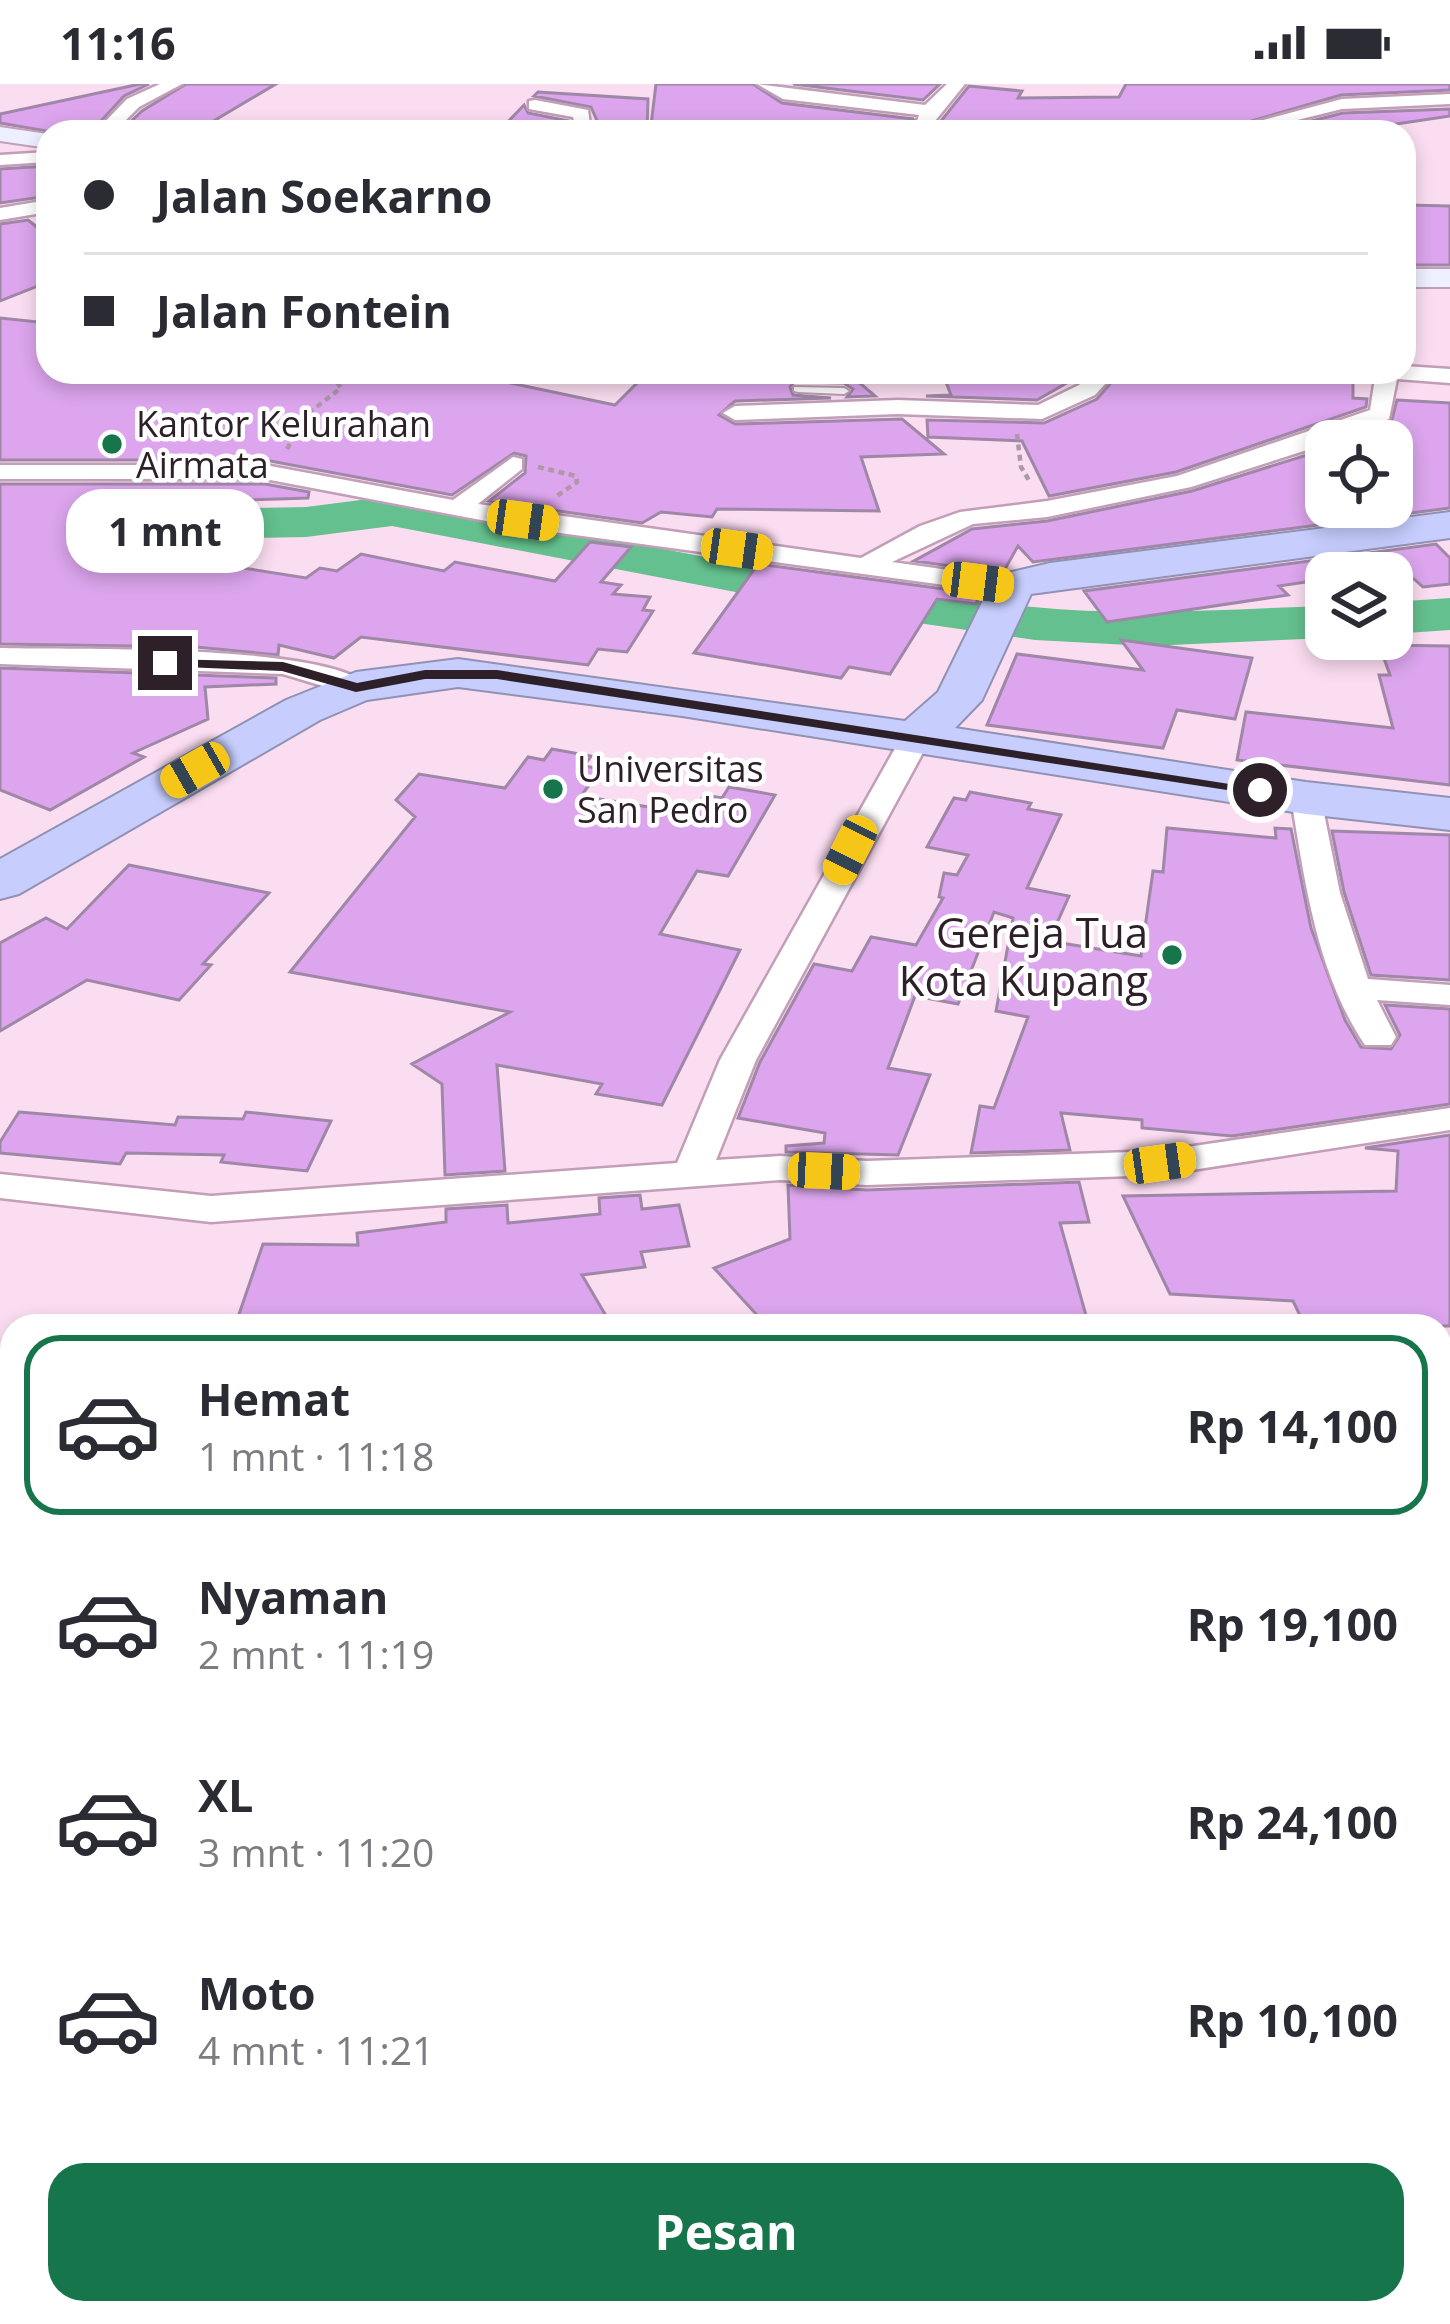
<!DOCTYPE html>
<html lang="id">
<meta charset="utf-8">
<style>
body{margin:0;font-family:"Open Sans",sans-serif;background:#f2f2f3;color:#2b2b33;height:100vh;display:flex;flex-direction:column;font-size:45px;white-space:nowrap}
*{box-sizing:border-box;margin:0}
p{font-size:39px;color:#7c7c81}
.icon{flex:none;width:66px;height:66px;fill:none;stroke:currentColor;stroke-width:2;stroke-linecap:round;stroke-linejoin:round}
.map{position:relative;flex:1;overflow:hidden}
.drawer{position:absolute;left:0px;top:1230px;width:1452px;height:1011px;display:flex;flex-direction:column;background:#fff;border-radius:36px 36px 0 0;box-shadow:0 6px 18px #0003}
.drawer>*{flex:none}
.hud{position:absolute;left:36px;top:36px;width:1380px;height:264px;border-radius:36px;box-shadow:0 6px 18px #0003;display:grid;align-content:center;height:264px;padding:0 48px;background:#fff}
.buttons{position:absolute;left:1305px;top:336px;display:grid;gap:24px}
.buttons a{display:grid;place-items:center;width:108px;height:108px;border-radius:24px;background:#fff;box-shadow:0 6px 18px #0003;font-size:60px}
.end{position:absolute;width:54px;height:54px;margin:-27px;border:15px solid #2e2029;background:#fff;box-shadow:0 0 0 6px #fff}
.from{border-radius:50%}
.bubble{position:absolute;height:84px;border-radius:36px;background:#fff;box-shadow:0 6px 18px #0003;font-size:39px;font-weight:700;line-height:84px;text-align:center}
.car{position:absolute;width:36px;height:72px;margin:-36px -18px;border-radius:15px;box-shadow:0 0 9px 3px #0007;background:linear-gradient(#f5c518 24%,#345 0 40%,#f5c518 0 76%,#345 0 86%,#f5c518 0)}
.hud b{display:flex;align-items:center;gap:42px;height:114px;font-size:45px}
.hud b+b{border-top:3px solid #e1e1e2}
.hud i{width:30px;height:30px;background:#2b2b33}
ul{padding:21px 0 0;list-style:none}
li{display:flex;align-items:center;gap:36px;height:180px;margin:0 24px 18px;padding:0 24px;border:6px solid transparent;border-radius:36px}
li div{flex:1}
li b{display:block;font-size:45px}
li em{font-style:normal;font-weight:700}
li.active{border-color:#17754b}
li>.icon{width:108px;height:108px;stroke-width:1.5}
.primary-button{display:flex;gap:24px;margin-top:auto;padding:24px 48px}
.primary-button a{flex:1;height:138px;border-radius:36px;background:#17754b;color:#fff;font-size:48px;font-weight:700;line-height:138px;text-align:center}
.status{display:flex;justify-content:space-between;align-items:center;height:84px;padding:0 60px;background:#fff;direction:ltr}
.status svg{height:33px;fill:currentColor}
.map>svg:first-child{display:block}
</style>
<div class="status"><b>11:16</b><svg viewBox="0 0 49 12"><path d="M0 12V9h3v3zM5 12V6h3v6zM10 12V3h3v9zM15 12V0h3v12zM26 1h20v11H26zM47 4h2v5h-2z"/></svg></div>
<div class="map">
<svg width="1450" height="2240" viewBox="0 0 1450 2240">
<rect width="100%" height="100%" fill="#fbddf1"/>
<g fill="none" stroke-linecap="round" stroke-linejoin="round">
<path fill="#64c08e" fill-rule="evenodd" d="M392,412C604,452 818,501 1033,523C1130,533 1229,525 1326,522V554L1148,562L1035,556L829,526L392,442L306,453L0,459V429L306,423Z
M1450,514V546L1392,550V518Z"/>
</g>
<path fill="#dca5ed" stroke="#9f87a7" stroke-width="3" d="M140,0H149L124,12L91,48H52L0,39V30Z
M186,0H276L195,48H120L142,27Z
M656,0H753L782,19L913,35L920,48H841L840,44L781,41L772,48H717L651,41Z
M793,0H940L923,16Z
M1126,0H1450V6L1341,11L1214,48H948L941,37L969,2L1022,7L1018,14L1119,13Z
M538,8L648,15L647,48H602L591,23L534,12Z
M524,21L528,29L569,37L572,48H498Z
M1450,25V32L1343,48H1268L1343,29Z
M48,82L41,85L48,112L0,119V85Z
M1406,121L1450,122V181H1405Z
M28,136L48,152V198L0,217V140Z
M0,234L48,239V288H458L615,321L648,288H847L875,312L847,313L853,305L844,299L794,298L790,303L793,311L831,314L735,317L719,331L735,340L902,335L944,370L861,373L879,427L717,425L712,433L661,428L642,439L489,417L525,389L526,372L514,369L452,411L265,376H0Z
M942,288H1086L1037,316L926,312L951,311Z
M1120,288H1232L1353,298V314L1367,315L1366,323L1176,388L1049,412L1022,357L928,353L927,336L1044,339L1097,315Z
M1397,316L1450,319V424L1033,478L1018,462L1005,485L994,488L914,477L972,445L1047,437L1192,407L1326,365V423H1392V357H1350L1391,339Z
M0,400H265L309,408L308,414L247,416L206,478L306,494L320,484L337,487L361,470L444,487L455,478L555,497L590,458L631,463L601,498L621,501L613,510L650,513L643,526L653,527L627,568L598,565L588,581L361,553L334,574L279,561L278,571L196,563L0,560Z
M1436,460L1450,474V500L1423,503L1414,495L1392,497V489H1326V495L1279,502L1288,511L1107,538L1084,507Z
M758,480L981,510L976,520L937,515L890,590L849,583L841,594L694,569Z
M1121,556L1252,574L1235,635L1177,626L1163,664L987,641L1017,570L1143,586Z
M1379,561L1450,562V701L1237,676L1246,628L1393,644L1379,591H1390Z
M0,584L276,594V600L205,603L208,635L133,669L144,673L50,726L0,706Z
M552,665L591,672L584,682L601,685L581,712L692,730L704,711L722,714L729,703L775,711L728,792L697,787L660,850L740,866L662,1021L596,1010L602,1000L497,981L505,1087L445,1091L442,1000L412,980L510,928L290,888L415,733L396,716L419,690L505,704L528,673L544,676Z
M970,708L1031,719L1028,725L1061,731L1027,804L1069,812L1049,857L1141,872L1153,787L1163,788L1167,744L1276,754L1275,744L1291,745L1311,844L1345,936L1361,963L1391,965L1400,951L1385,921L1450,925V1020L1232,1052L1142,1044V1036L1061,1029L1070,1066L971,1069L980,1022L994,1024L1028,933L996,927L1013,834L994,828L958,920L915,912L888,984L930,991L898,1071L786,1068V1062L824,1059L825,1049L738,1034L760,978L814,880L852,887L871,853L916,861L943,814L939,813L944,789L957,791L968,771L927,763L954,714L966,716Z
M1332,747L1450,751V896L1371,891L1344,808Z
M129,781L269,809L203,880L211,881L179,916L87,896L0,947V859L46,834L67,845Z
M19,1028L175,1041L178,1033L243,1035L246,1028L331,1037L307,1087L221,1078L224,1071L126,1069L120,1080L0,1069V1058Z
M1450,1051V1242H1305L1293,1217L1170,1210L1123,1112L1396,1107L1398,1067L1365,1064Z
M1079,1098L1089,1138L1060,1139L1089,1242H767L714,1184L790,1155L788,1101L867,1106Z
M640,1111L642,1125L679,1121L689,1162L641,1168L645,1183L582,1191L612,1242H235L263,1160L358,1161L357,1149L446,1138V1125L507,1121L508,1139L600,1130L599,1114Z"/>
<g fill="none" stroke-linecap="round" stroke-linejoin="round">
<defs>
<path id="lane" d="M794,303L844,304L849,307L844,310L798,308L794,307Z"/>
<path id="street" d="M160,0H182L139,23L114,48H95L127,15Z
M757,0L925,21L947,0H965L935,37L944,48H926L917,37L919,31L783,15Z
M1450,10V20L1342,25L1249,48H1218L1342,15Z
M535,16L588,26L590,41L597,48H577L573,33L529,25V17Z
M48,68V78L0,81V71Z
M48,116V128L0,136V124Z
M1404,282L1450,285V299L1397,295L1389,335L1354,351L1191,403L1047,433L973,440L892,478L1020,496L1024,502L1020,508L1011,510L523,444L265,395H0V381H265L453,416L513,373L522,375V385L478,420L861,474L920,442L960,428L1047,417L1177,392L1370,326L1376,288H1404Z
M1092,288H1116L1095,311L1042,335L898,330L735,336L723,329L735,322L898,316L1038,321L1079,301Z
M0,564C68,566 331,559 370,603L356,612L283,590L0,580Z
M917,643L932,652L756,976L716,1076L780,1072L867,1077L1160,1067L1450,1024V1046L1160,1091L867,1101L780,1096L211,1138L0,1114V1090L211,1112L677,1079L720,976L902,652Z
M1306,705L1321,714L1340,809L1368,895L1450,901V921L1377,916L1396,953L1391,961H1365C1317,890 1305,799 1291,714Z
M1450,1303V1333L1440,1334V1304Z
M1450,1585V1630L1440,1634V1589Z
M12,1739V1783L0,1784V1740Z
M12,1839V1908L0,1912V1844Z
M1440,2047L1450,2051V2115L1440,2111Z
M553,2229H615V2240H553Z"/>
<path id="secondary" d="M0,43L48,50V64L0,57Z
M1404,185H1450V203H1404Z"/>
<path id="highway" d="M1450,428V454L1031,510L982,616L955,644L1306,698L1450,714V746L1306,730L682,632L458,603L367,616L320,636L19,810L0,815V775L286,616L356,588L458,575L905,637L938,608L995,492L1050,479Z"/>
</defs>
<use href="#lane" stroke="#c29eb7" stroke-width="4"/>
<use href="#street" stroke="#c29eb7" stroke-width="5"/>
<use href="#secondary" stroke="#c29eb7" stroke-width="4"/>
<use href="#highway" stroke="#9191b3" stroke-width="4"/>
<path stroke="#af97a7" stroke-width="4.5" stroke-dasharray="6 4.5" stroke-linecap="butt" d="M1017,350L1021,383L1030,398
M287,365L306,331L341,304L330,288
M538,383L576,392L577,398L557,412"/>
<use href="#lane" fill="#fff" fill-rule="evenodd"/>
<use href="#street" fill="#fff" fill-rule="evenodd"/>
<use href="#secondary" fill="#eef0ff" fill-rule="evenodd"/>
<use href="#highway" fill="#c7cefe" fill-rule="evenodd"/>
</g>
<path fill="#2e2029" d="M165,575L283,578L357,599L425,586H497L1268,706L1260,711L497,595H425L356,608L282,587L160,582Z"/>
<g fill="#17754b" stroke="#fff" stroke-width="4.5">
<circle cx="112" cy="360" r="12"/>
<circle cx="553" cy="705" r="12"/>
<circle cx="1172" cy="871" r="12"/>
</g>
<g text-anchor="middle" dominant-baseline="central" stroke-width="9" stroke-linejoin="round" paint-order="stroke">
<g font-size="36" fill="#2e2029" stroke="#fff" text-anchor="start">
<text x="136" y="339">Kantor Kelurahan<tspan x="136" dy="41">Airmata</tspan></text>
<text x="577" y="684">Universitas<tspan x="577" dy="41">San Pedro</tspan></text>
</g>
<g font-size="42" fill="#2e2029" stroke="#fff" text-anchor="end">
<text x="1148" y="847">Gereja Tua<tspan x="1148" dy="48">Kota Kupang</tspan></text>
</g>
</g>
</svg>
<div class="buttons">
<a><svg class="icon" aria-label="locate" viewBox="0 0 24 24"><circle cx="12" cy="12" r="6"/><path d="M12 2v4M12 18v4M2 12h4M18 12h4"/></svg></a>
<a><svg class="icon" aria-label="layers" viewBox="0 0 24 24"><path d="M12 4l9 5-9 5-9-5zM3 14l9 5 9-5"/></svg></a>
</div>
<i class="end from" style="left:1260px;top:706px"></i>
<i class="end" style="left:165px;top:579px"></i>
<div class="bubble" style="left:66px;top:405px;width:198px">1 mnt</div>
<i class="car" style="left:523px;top:436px;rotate:98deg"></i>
<i class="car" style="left:737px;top:465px;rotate:98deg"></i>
<i class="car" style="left:978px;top:498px;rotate:97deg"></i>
<i class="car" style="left:195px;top:686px;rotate:240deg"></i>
<i class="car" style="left:850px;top:766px;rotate:207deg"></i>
<i class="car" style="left:1160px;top:1079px;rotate:82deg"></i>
<i class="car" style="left:824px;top:1087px;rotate:93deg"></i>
<div class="hud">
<b><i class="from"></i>Jalan Soekarno</b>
<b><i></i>Jalan Fontein</b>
</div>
<section class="drawer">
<ul>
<li class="active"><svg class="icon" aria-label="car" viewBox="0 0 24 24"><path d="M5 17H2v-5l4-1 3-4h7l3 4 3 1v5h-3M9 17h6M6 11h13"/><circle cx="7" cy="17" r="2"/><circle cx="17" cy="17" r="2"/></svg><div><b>Hemat</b><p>1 mnt · 11:18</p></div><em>Rp 14,100</em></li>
<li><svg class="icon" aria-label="car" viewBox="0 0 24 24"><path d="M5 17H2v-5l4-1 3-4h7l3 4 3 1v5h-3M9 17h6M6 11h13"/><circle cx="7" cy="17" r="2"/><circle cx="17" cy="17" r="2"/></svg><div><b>Nyaman</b><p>2 mnt · 11:19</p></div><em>Rp 19,100</em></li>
<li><svg class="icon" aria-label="car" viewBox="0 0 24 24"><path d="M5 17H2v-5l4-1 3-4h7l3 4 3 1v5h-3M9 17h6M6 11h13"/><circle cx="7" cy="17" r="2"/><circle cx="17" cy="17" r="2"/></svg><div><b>XL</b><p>3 mnt · 11:20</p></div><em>Rp 24,100</em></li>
<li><svg class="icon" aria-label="car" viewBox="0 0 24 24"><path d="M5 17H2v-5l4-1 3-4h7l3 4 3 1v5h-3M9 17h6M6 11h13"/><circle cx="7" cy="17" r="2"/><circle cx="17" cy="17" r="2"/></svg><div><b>Moto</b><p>4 mnt · 11:21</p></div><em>Rp 10,100</em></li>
</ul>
<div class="primary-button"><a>Pesan</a></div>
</section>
</div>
